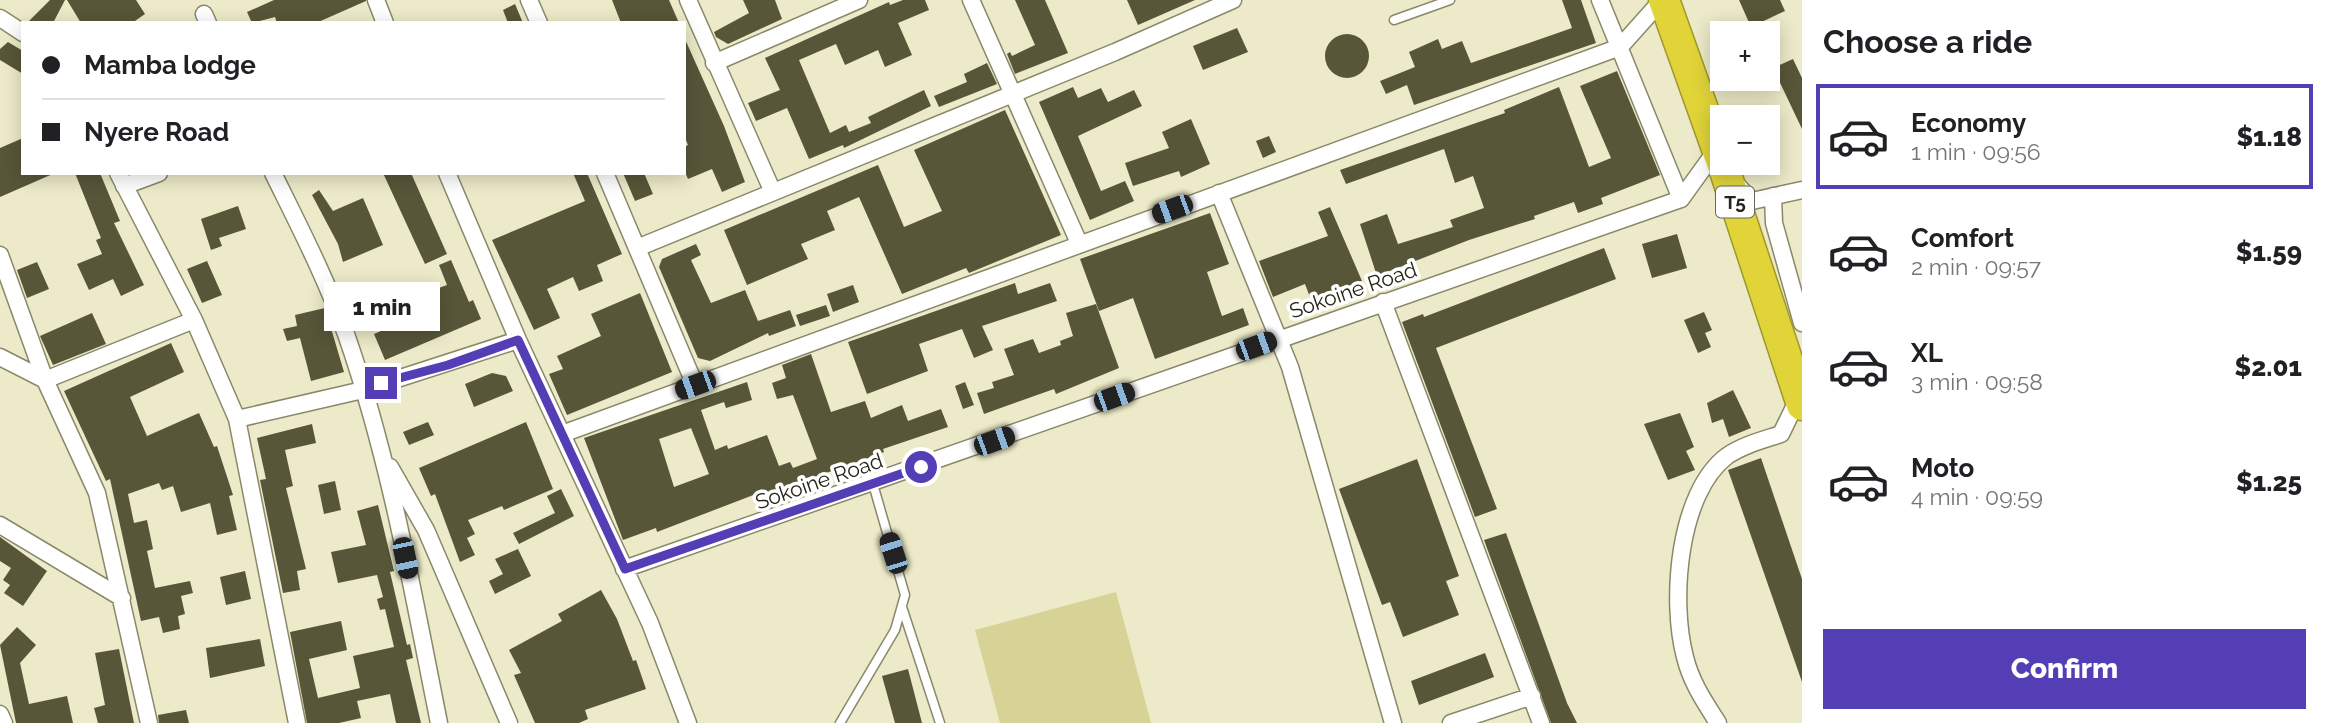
<!DOCTYPE html>
<meta charset="utf-8">
<style>
body{margin:0;font-family:Raleway,sans-serif;background:#f2f2f2;color:#202124;height:100vh;display:flex;flex-direction:column;font-size:26px;white-space:nowrap}
*{box-sizing:border-box;margin:0}
p{font-size:23px;color:#757577}
.icon{flex:none;width:38px;height:38px;fill:none;stroke:currentColor;stroke-width:2;stroke-linecap:round;stroke-linejoin:round}
.map{position:relative;flex:1;overflow:hidden}
.details{display:flex;flex-direction:column;background:#fff;width:525px}
.details>*{flex:none}
.top-card{position:absolute;left:21px;top:21px;width:665px;height:154px;border-radius:0px;box-shadow:0 4px 18px #0003;display:grid;align-content:center;height:154px;padding:0 21px;background:#fff}
.controls{position:absolute;left:1710px;top:21px;display:grid;gap:14px}
.controls a{display:grid;place-items:center;width:70px;height:70px;border-radius:0px;background:#fff;box-shadow:0 4px 18px #0003;font-size:35px}
.end{position:absolute;width:32px;height:32px;margin:-16px;border:9px solid #533eb6;background:#fff;box-shadow:0 0 0 4px #fff}
.from{border-radius:50%}
.bubble{position:absolute;height:49px;border-radius:0px;background:#fff;box-shadow:0 4px 18px #0003;font-size:23px;font-weight:800;line-height:49px;text-align:center}
.car{position:absolute;width:21px;height:42px;margin:-21px -10px;border-radius:9px;box-shadow:0 0 5px 2px #0007;background:linear-gradient(#222 24%,#8ab4d8 0 40%,#222 0 76%,#8ab4d8 0 86%,#222 0)}
.top-card b{display:flex;align-items:center;gap:24px;height:66px;font-size:26px}
.top-card b+b{border-top:2px solid #e0e0e0}
.top-card i{width:18px;height:18px;background:#202124}
ul{padding:0;list-style:none}
li{display:flex;align-items:center;gap:21px;height:105px;margin:0 14px 10px;padding:0 7px;border:4px solid transparent;border-radius:0px}
li div{flex:1}
li b{display:block;font-size:26px}
li em{font-style:normal;font-weight:800}
li.current{border-color:#533eb6}
li>.icon{width:63px;height:63px;stroke-width:1.5}
h2{padding:0 21px;font-size:32px;line-height:84px}
.action{display:flex;gap:14px;margin-top:auto;padding:14px 21px}
.action a{flex:1;height:80px;border-radius:0px;background:#533eb6;color:#fff;font-size:28px;font-weight:800;line-height:80px;text-align:center}
main{display:flex;flex:1;min-height:0}
.map>svg:first-child{display:block}
</style>
<main>
<div class="map">
<svg width="1802" height="723" viewBox="0 0 1802 723">
<rect width="100%" height="100%" fill="#eceac8"/>
<path fill="#d7d397" d="M1116,592L1151,723H1000L975,630Z"/>
<path fill="#585639" fill-rule="evenodd" d="M50,0H65L53,23H27Z
M67,0H136L145,14L132,23H81Z
M274,0H366V1L316,23H277L275,17L252,23L247,12Z
M612,0H669L679,23H621Z
M743,0H775L782,19L728,44L716,37L714,32L749,13Z
M903,0H925L929,10L898,23L912,55L885,67L878,50L845,65L836,44L799,60L830,133L846,125L849,132L871,123L868,117L924,90L931,106L844,148L843,145L809,159L787,108L756,121L748,103L780,90L765,58L889,2L890,5Z
M1015,0H1045L1068,53L1015,74L1007,54L1010,52L1012,56L1035,45Z
M1127,0H1195L1138,25Z
M1562,0H1581L1596,43L1414,105L1407,85L1386,94L1380,81L1415,67L1409,52L1438,39L1442,49L1462,41L1471,63L1572,28Z
M1739,0H1780L1785,11L1751,27Z
M515,4L523,23H508L503,10Z
M1237,28L1248,52L1203,70L1193,46Z
M1325 56a22 22 0 1 1 44 0a22 22 0 1 1-44 0Z
M684,37L724,126L745,182L722,192L712,169L688,179L684,170V147L688,145L684,135Z
M8,42L23,51V74L0,60V49Z
M1793,59L1802,78V129L1773,68Z
M987,63L997,84L939,107L934,96L967,82L964,74Z
M1617,71L1660,175L1601,198L1603,204L1578,213L1574,202L1557,208L1534,216L1535,219L1469,240L1377,276L1360,224L1387,214L1398,244L1453,227L1450,220L1484,208L1473,176L1455,183L1444,149L1346,184L1340,170L1505,113L1504,110L1559,87L1589,167L1611,158L1580,86Z
M1073,87L1078,98L1101,88L1108,102L1134,90L1142,106L1078,136L1101,191L1125,181L1134,201L1090,220L1039,102Z
M1005,110L1061,235L969,273L966,268L902,294L859,197L827,211L835,230L801,244L808,259L747,285L724,230L878,165L904,227L942,211L914,150Z
M1191,119L1210,164L1181,177L1179,171L1133,186L1125,163L1169,148L1162,132Z
M1269,136L1276,152L1263,158L1256,141Z
M23,138V173H55L0,197V148Z
M75,173H100L120,221L114,223L144,285L121,296L113,279L89,290L77,264L102,254L96,240L101,238Z
M383,173H411L447,254L425,264Z
M573,173H587L622,254L597,265L603,281L579,291L573,277L547,289L560,318L534,330L492,240L585,201Z
M623,173H644L653,194L635,201Z
M319,190L333,211L363,198L383,245L343,262L338,244L312,195Z
M238,206L246,229L219,238L222,246L211,250L201,219Z
M1330,207L1362,281L1311,300L1305,284L1273,297L1259,261L1328,236L1318,212Z
M1210,213L1229,264L1207,272L1222,316L1243,308L1249,325L1155,359L1133,298L1099,311L1080,259Z
M1677,234L1687,268L1652,278L1642,244Z
M696,244L701,255L691,260L711,303L745,290L758,321L790,310L796,326L769,336L768,333L710,361L698,358L659,267L662,259Z
M1604,248L1616,279L1436,348L1497,509L1475,517L1402,322L1423,314L1424,317Z
M451,260L469,302L473,300L481,319L385,360L374,334L437,307L433,300L439,297L436,289L447,285L439,265Z
M207,261L222,295L202,303L187,269Z
M37,262L49,289L27,298L17,270Z
M1015,283L1018,294L1050,283L1057,301L982,326L993,350L974,358L962,329L919,344L928,371L867,394L848,342Z
M853,285L859,302L833,312L827,294Z
M640,293L672,372L567,415L549,374L563,369L557,356L601,336L591,314Z
M1096,304L1119,368L1056,394L1054,389L984,414L977,393L994,388L992,382L1014,375L1004,349L1033,339L1039,353L1061,345L1060,341L1073,336L1066,313Z
M826,305L830,316L800,326L796,315Z
M325,308L344,372L311,381L300,338L287,341L283,329L297,326L295,315Z
M1704,312L1712,330L1705,333L1711,347L1698,353L1684,320Z
M92,313L106,344L53,365L40,336Z
M171,343L184,372L130,397L147,436L199,413L214,447L217,446L233,495L229,496L237,530L217,535L210,503L181,512L173,486L162,490L159,483L128,494L134,523L147,520L153,549L147,551L155,588L190,581L193,593L181,596L185,614L178,616L180,629L163,633L159,617L141,621L110,479L106,481L64,391Z
M811,354L831,412L865,401L871,418L902,405L908,421L941,409L948,427L883,449L884,452L855,463L757,497L756,494L657,532L656,528L623,540L584,438L747,382L752,400L726,408L724,402L701,410L715,450L727,445L728,449L767,435L779,466L790,462L793,468L817,459L793,395L777,399L772,383L786,378L782,365ZM691,428L709,474L674,487L659,439Z
M492,373L506,376L513,391L474,407L465,384Z
M965,382L974,405L963,409L955,386Z
M1733,390L1751,428L1729,437L1723,419L1712,423L1707,403Z
M1680,413L1694,447L1686,451L1695,470L1668,480L1644,424Z
M428,422L434,435L409,445L403,432Z
M526,422L553,489L504,510L502,506L468,520L475,534L467,538L475,555L460,562L435,494L431,496L419,468Z
M312,424L316,443L285,450L293,486L286,488L306,569L297,571L300,590L283,593L260,480L266,479L257,438Z
M1761,458L1802,579V682L1728,470Z
M1417,459L1459,576L1446,581L1459,615L1403,637L1390,602L1382,605L1339,489Z
M335,481L341,510L324,514L318,485Z
M561,489L574,516L519,544L513,533L555,513L547,496Z
M378,505L394,571L390,572L407,645L410,644L413,658L406,660L421,723H396L390,694L357,701L361,718L339,723H307L290,632L341,621L347,650L309,659L318,698L360,688L353,656L394,647L385,609L380,610L377,599L383,597L377,575L338,583L331,552L366,545L357,511Z
M1506,533L1567,703L1577,723H1551L1484,540Z
M0,537L47,571L23,606L4,593L10,585L3,580L11,568L0,561Z
M518,549L531,576L495,594L489,581L503,574L495,559Z
M245,571L251,599L226,605L220,577Z
M601,590L617,619L633,661L636,660L646,689L585,710L588,719L579,723H535L514,675L521,673L509,650L562,621L558,614Z
M17,627L36,645L20,663L29,704L67,696L73,723H16L0,645Z
M260,639L265,666L210,678L206,648Z
M119,649L134,723H98L94,708L105,705L95,653Z
M1485,653L1494,677L1419,705L1411,681Z
M908,669L922,723H895L882,676Z
M186,710L189,723H159L158,715Z"/>
<g fill="none" stroke-linecap="round" stroke-linejoin="round">
<defs>
<path id="lane" d="M1394,20L1450,0
M902,607L940,723
M840,723L895,630L905,595L873,484"/>
<path id="street" d="M376,0L385,23
M529,0L539,23
M688,0L772,190
M971,0L1079,243
M1600,0L1681,199
M204,14L208,23
M0,18L23,33
M714,63L859,0
M118,173L194,320L237,419L297,723
M273,173C299,226 326,278 346,334C390,460 413,593 439,723
M447,173L518,340L650,623L688,723
M605,173L695,385
M1736,184L1752,201L1802,190
M124,186L159,173
M1219,193L1290,367L1393,723
M1773,196L1774,223L1802,323
M637,248L1115,52L1233,0
M0,255L45,380L97,493L149,723
M1383,302L1541,723
M0,357L45,380L194,320
M237,419L363,390L518,340
M562,434L1620,47L1662,0
M390,467L426,530L509,723
M0,525L122,598
M624,569L1681,199L1717,149
M0,714L4,723
M1451,723L1532,696
M1718,723C1704,701 1691,682 1685,657C1670,601 1678,493 1727,456C1743,445 1763,440 1781,434L1799,397"/>
<path id="highway" d="M1664,0L1726,174L1802,405"/>
</defs>
<use href="#lane" stroke="#8a8869" stroke-width="11"/>
<use href="#street" stroke="#8a8869" stroke-width="19"/>
<use href="#highway" stroke="#9f972d" stroke-width="33"/>
<use href="#lane" stroke="#fff" stroke-width="8"/>
<use href="#street" stroke="#fff" stroke-width="16"/>
<use href="#highway" stroke="#e0d439" stroke-width="30"/>
</g>
<g fill="none" stroke-linecap="round" stroke-linejoin="round">
<path stroke="#533eb6" stroke-width="9" d="M381,383L448,365L518,340L625,569L921,467"/>
</g>
<g text-anchor="middle" dominant-baseline="central" stroke-width="7" stroke-linejoin="round" paint-order="stroke">
<rect fill="#fff" stroke="#66665d" stroke-width="2" x="1716" y="186.5" width="38" height="31" rx="5"/>
<g font-size="19" font-weight="bold" fill="#252518">
<text x="1735" y="202">T5</text>
</g>
<g font-size="21" fill="#252518" stroke="#fff">
<text transform="translate(1353 290) rotate(-19)">Sokoine Road</text>
<text transform="translate(819 481) rotate(-19)">Sokoine Road</text>
</g>
</g>
</svg>
<div class="controls">
<a>+</a>
<a>−</a>
</div>
<i class="end from" style="left:921px;top:467px"></i>
<i class="end" style="left:381px;top:383px"></i>
<div class="bubble" style="left:324px;top:282px;width:116px">1 min</div>
<i class="car" style="left:1172px;top:209px;rotate:250deg"></i>
<i class="car" style="left:1256px;top:346px;rotate:70deg"></i>
<i class="car" style="left:695px;top:385px;rotate:250deg"></i>
<i class="car" style="left:1114px;top:397px;rotate:70deg"></i>
<i class="car" style="left:994px;top:441px;rotate:70deg"></i>
<i class="car" style="left:893px;top:553px;rotate:342deg"></i>
<i class="car" style="left:405px;top:558px;rotate:168deg"></i>
<div class="top-card">
<b><i class="from"></i>Mamba lodge</b>
<b><i></i>Nyere Road</b>
</div>
</div>
<section class="details">
<h2>Choose a ride</h2>
<ul>
<li class="current"><svg class="icon" aria-label="car" viewBox="0 0 24 24"><path d="M5 17H2v-5l4-1 3-4h7l3 4 3 1v5h-3M9 17h6M6 11h13"/><circle cx="7" cy="17" r="2"/><circle cx="17" cy="17" r="2"/></svg><div><b>Economy</b><p>1 min · 09:56</p></div><em>$1.18</em></li>
<li><svg class="icon" aria-label="car" viewBox="0 0 24 24"><path d="M5 17H2v-5l4-1 3-4h7l3 4 3 1v5h-3M9 17h6M6 11h13"/><circle cx="7" cy="17" r="2"/><circle cx="17" cy="17" r="2"/></svg><div><b>Comfort</b><p>2 min · 09:57</p></div><em>$1.59</em></li>
<li><svg class="icon" aria-label="car" viewBox="0 0 24 24"><path d="M5 17H2v-5l4-1 3-4h7l3 4 3 1v5h-3M9 17h6M6 11h13"/><circle cx="7" cy="17" r="2"/><circle cx="17" cy="17" r="2"/></svg><div><b>XL</b><p>3 min · 09:58</p></div><em>$2.01</em></li>
<li><svg class="icon" aria-label="car" viewBox="0 0 24 24"><path d="M5 17H2v-5l4-1 3-4h7l3 4 3 1v5h-3M9 17h6M6 11h13"/><circle cx="7" cy="17" r="2"/><circle cx="17" cy="17" r="2"/></svg><div><b>Moto</b><p>4 min · 09:59</p></div><em>$1.25</em></li>
</ul>
<div class="action"><a>Confirm</a></div>
</section>
</main>
